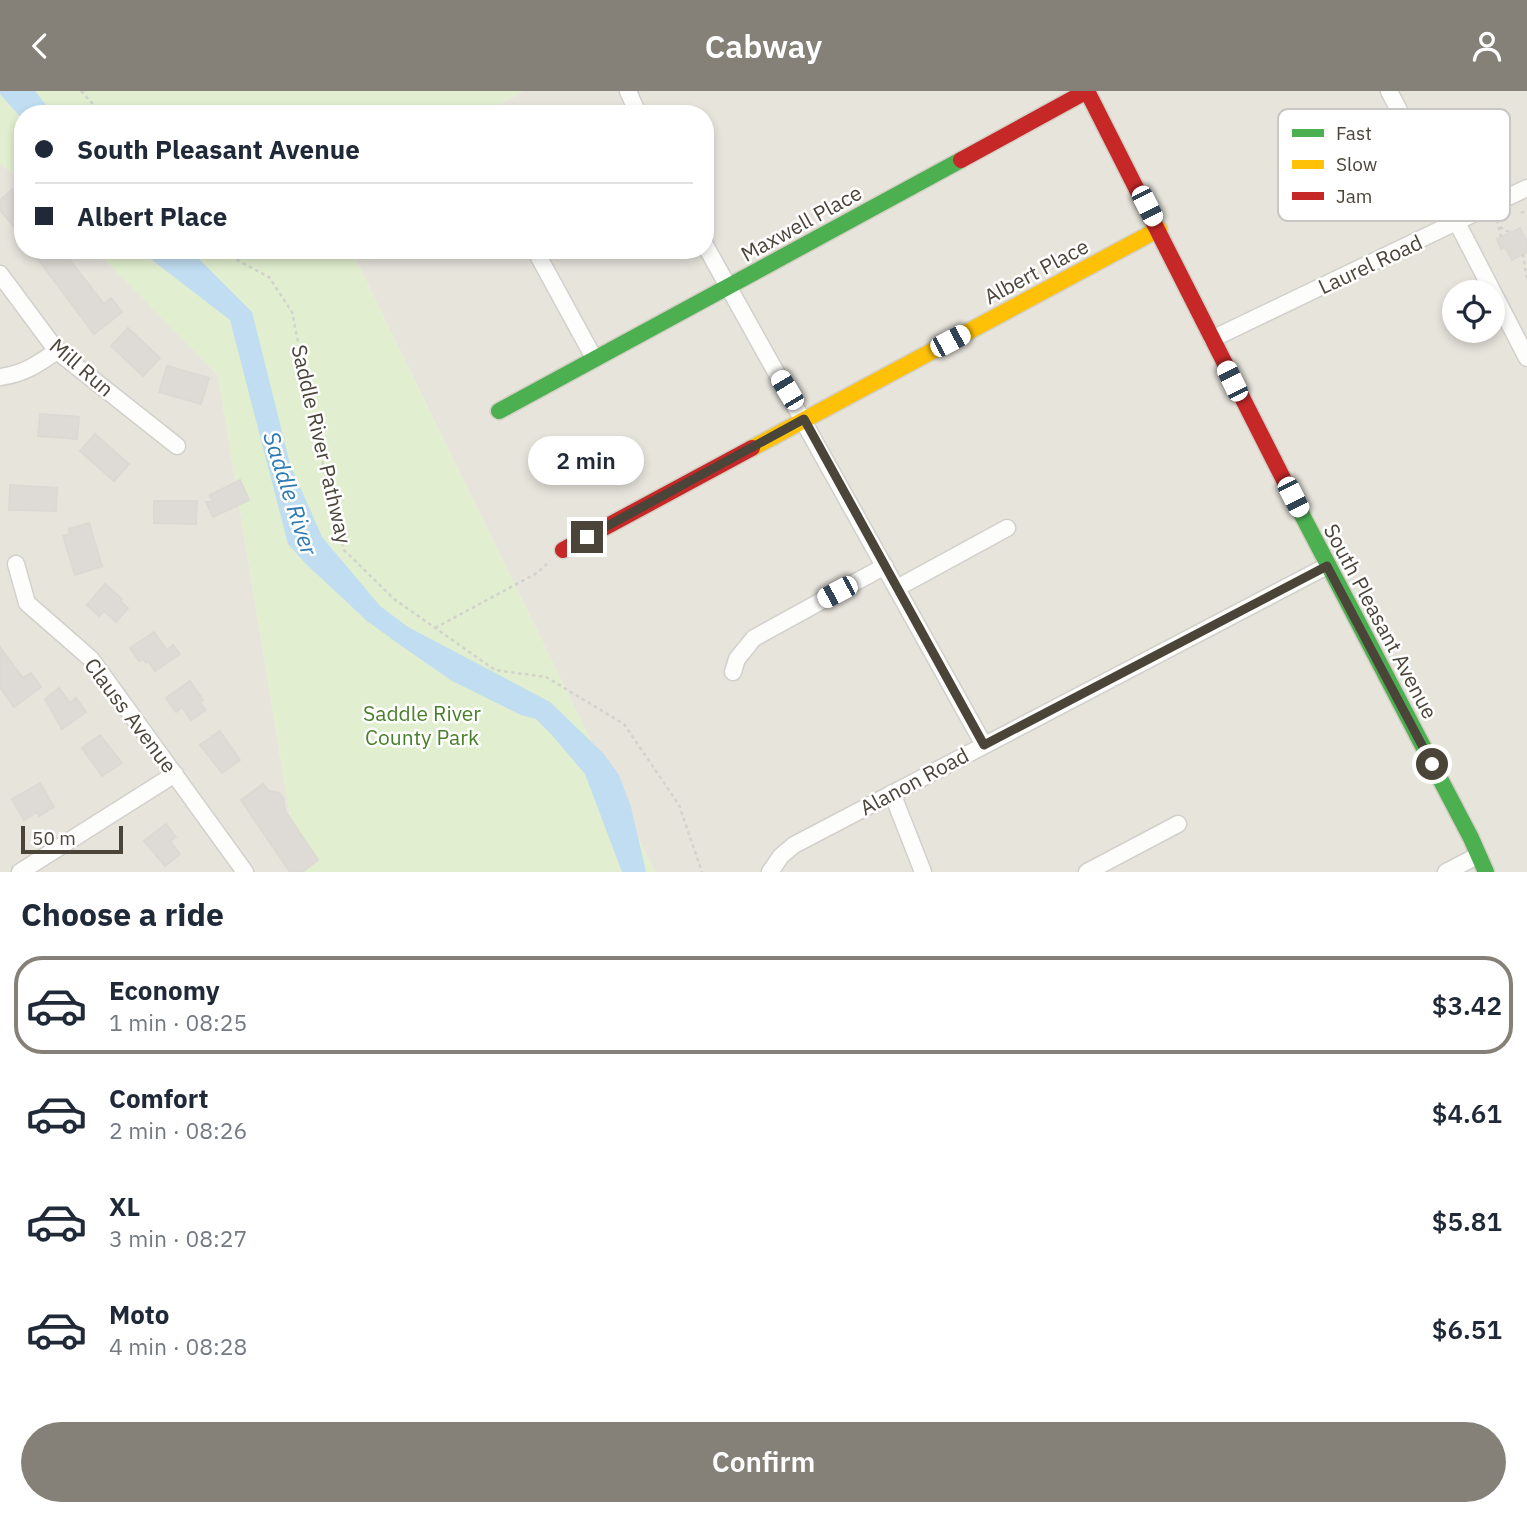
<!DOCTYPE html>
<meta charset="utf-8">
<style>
body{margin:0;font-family:"IBM Plex Sans",sans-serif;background:#f6f6f7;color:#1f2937;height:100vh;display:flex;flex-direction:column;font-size:26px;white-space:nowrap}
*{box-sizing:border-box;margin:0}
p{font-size:23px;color:#747a83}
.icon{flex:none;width:38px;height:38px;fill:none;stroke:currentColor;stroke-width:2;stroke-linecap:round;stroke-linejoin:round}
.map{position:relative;height:781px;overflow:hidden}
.sheet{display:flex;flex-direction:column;background:#fff;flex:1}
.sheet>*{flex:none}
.hud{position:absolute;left:14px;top:14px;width:700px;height:154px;border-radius:28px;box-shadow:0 4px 10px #0003;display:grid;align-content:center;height:154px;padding:0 21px;background:#fff}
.tools{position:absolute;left:1442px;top:189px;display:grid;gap:14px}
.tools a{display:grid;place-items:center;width:63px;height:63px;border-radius:50%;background:#fff;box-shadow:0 4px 10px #0003;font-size:35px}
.scale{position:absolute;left:21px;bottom:18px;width:102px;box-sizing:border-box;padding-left:7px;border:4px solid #4b4439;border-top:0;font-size:19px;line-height:24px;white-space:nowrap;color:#4b4439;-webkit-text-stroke:5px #fff;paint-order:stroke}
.end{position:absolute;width:32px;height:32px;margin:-16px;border:9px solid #4b4439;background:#fff;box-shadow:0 0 0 4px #fff}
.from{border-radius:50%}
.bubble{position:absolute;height:49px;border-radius:24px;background:#fff;box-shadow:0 4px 10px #0003;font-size:23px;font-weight:600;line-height:49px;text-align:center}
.car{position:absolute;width:21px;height:42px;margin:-21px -10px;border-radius:9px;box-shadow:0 0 5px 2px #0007;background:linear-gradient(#fff 24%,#345 0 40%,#fff 0 76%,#345 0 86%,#fff 0)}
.hud b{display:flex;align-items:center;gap:24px;height:66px;font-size:26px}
.hud b+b{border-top:2px solid #e0e1e3}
.hud i{width:18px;height:18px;background:#1f2937}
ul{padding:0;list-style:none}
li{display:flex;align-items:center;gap:21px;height:98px;margin:0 14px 10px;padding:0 7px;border:4px solid transparent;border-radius:28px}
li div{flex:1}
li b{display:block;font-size:26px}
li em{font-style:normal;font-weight:600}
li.current{border-color:#868178}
li>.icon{width:63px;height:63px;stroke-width:1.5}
h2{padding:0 21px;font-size:32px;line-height:84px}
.button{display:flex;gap:14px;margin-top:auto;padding:14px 21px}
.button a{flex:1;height:80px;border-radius:42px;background:#868178;color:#fff;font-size:28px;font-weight:600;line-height:80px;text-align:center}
header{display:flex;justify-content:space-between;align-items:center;height:91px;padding:0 21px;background:#868178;color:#fff;font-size:32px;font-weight:600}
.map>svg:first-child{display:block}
</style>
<header><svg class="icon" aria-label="back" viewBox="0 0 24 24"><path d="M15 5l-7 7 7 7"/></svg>Cabway<svg class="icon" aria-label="person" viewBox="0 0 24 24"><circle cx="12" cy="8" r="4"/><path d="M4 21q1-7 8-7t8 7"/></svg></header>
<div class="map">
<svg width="1527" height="781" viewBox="0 0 1527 781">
<rect width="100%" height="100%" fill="#f4f2ee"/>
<path fill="#e7e4dc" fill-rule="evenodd" d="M524,0H1527V781H655L351,159H705V23H481ZM1454,201H1493V240H1454Z
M0,72L23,91V159H95L218,284L299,781H0Z"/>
<path fill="#e1eecf" d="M0,0H524L481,23H23V91L0,72Z
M95,159H351L655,781H299L218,284Z"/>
<path fill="#c0ddf1" d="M0,0H35L53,23H23V29L0,3Z
M139,159H190L252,221L290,373L322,446L380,515L408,536L550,611L604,663L619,684L631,716L646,781H622L585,683L551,643L536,628L521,624L452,590L396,551L367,530L305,472L288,453L230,229Z"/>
<path fill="#dedbd6" stroke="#dcd9d4" stroke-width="2" d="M13,98L23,110V147L0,119V109Z
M1520,137L1527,151V161L1512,169L1505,156L1501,158L1497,148Z
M31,159H62L104,213L111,207L122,221L94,243Z
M128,237L160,267L143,285L111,255Z
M167,275L209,287L201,313L159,301Z
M40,323L79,326L77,348L38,345Z
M95,343L129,373L114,390L80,360Z
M240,389L249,409L213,426L206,411H213L210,404Z
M10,394L57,397L56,420L9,419Z
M154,410H197L196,433L154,432Z
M89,432L102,475L75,484L63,445L70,443L69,438Z
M105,493L122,508L120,510L128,517L116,531L104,520L99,525L87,514Z
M154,541L167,559L173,554L180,563L155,580L148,570L146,572L143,568L139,570L130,557Z
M0,556L23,587L31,582L41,596L14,616L0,596Z
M190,590L203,609L200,611L206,619L191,629L182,616L176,621L166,607Z
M59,597L70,612L76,607L86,621L62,638L45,608Z
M220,640L240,669L222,682L200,654Z
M100,644L122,672L102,685L82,657Z
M40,692L54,716L39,725L37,721L24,729L12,708Z
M263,693L269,700L279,702L283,707L285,720L318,769L302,781H290L241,709Z
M166,733L176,746L170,750L180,763L165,775L144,750Z"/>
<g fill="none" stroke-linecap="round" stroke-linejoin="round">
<defs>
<path id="street" d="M628,0L638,23
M1389,0L1527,267
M705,154L984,654
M535,159L594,267
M0,183L57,260L177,355
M1212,248L1527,97
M0,286C24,283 38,273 57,260
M16,473L27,512L91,568L245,781
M897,497L1007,437
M733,581L737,568L754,547L885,475
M892,702L923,781
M20,781L175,683
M770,781L781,765L794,754L1327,475
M1087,781L1178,733
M1446,781L1477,765"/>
<path id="fast" d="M499,320L961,69
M1290,401L1471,747L1486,781"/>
<path id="slow" d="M752,357L1159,138"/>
<path id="jam" d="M1087,0L1290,401
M961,69L1087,0
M563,459L752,357"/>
</defs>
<use href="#street" stroke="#d2d0cb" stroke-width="19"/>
<use href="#fast" stroke="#d3cfc5" stroke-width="19"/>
<use href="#slow" stroke="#d3cfc5" stroke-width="19"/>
<use href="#jam" stroke="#d3cfc5" stroke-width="19"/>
<path stroke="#d3d2cc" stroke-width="2.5" stroke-dasharray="3.5 3.5" stroke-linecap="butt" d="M81,0L102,23
M1521,122L1527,119
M1497,129L1501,146
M1500,136L1506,140H1510
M218,159L269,186L292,221L326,388L344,459L394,508L495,579L546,586L624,633L679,714L702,781
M1523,163L1527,189
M435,537L537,482L550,470"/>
<use href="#street" stroke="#fdfdfc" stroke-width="16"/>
<use href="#fast" stroke="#4caf50" stroke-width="16"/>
<use href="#slow" stroke="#ffc107" stroke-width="16"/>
<use href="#jam" stroke="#c62828" stroke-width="16"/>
</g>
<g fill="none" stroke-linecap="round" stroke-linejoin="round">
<path stroke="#4b4439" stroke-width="9" d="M587,446L804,328L984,654L1327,475L1432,673"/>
</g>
<g text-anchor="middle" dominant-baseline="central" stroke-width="5" stroke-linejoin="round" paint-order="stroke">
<g font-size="21" fill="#4b4439" stroke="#fff">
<text transform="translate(801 132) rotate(-29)">Maxwell Place</text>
<text transform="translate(1370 173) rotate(-25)">Laurel Road</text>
<text transform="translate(1036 180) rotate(-28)">Albert Place</text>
<text transform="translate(82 276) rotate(41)">Mill Run</text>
<text transform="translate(322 353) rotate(77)">Saddle River Pathway</text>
<text transform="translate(1381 530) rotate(62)">South Pleasant Avenue</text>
<text transform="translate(131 624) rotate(53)">Clauss Avenue</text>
<text transform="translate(914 690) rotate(-28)">Alanon Road</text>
</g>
<g font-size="21" fill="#4a7f2a" stroke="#fff">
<text x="422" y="622">Saddle River<tspan x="422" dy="24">County Park</tspan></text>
</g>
<g font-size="23" font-style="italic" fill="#2e7ab2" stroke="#fff">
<text transform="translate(291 402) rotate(72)">Saddle River</text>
</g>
</g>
<rect x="1278" y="18" width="232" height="112" rx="10" fill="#fff" stroke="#c9c7c4" stroke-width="2"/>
<rect x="1292" y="38" width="32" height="8" fill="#4caf50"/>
<rect x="1292" y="69" width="32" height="9" fill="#ffc107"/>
<rect x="1292" y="101" width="32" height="8" fill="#c62828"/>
<g font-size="19" fill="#4b4439">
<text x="1336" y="49">Fast</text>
<text x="1336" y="80">Slow</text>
<text x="1336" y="112">Jam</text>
</g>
</svg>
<div class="tools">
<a><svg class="icon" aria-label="locate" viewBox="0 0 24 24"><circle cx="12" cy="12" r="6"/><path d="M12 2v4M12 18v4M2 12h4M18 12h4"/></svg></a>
</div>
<div class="scale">50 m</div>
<i class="end from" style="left:1432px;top:673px"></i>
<i class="end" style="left:587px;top:446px"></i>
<div class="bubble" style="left:528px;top:345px;width:116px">2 min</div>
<i class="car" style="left:1147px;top:115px;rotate:153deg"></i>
<i class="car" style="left:950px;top:250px;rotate:62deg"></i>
<i class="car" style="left:1232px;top:290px;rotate:334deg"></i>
<i class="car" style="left:787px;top:299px;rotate:329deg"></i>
<i class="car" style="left:1293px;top:406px;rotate:153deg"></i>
<i class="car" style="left:837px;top:501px;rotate:242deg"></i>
<div class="hud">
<b><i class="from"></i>South Pleasant Avenue</b>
<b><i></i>Albert Place</b>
</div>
</div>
<section class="sheet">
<h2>Choose a ride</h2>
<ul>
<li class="current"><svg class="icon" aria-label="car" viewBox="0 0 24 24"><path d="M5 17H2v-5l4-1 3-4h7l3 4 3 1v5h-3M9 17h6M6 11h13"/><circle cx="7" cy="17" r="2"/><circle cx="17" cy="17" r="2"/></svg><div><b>Economy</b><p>1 min · 08:25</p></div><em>$3.42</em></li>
<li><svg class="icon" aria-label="car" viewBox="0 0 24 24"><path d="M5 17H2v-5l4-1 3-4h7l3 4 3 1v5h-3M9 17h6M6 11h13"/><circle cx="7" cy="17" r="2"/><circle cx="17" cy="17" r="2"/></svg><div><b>Comfort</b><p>2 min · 08:26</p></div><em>$4.61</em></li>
<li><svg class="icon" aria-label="car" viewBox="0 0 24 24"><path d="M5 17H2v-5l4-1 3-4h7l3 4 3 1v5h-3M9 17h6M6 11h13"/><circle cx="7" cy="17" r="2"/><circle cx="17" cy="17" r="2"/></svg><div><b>XL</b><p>3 min · 08:27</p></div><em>$5.81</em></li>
<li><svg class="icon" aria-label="car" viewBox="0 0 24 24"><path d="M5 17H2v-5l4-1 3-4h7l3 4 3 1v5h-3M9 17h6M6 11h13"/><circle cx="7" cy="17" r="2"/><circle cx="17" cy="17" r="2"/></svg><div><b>Moto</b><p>4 min · 08:28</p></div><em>$6.51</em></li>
</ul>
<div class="button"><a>Confirm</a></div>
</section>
